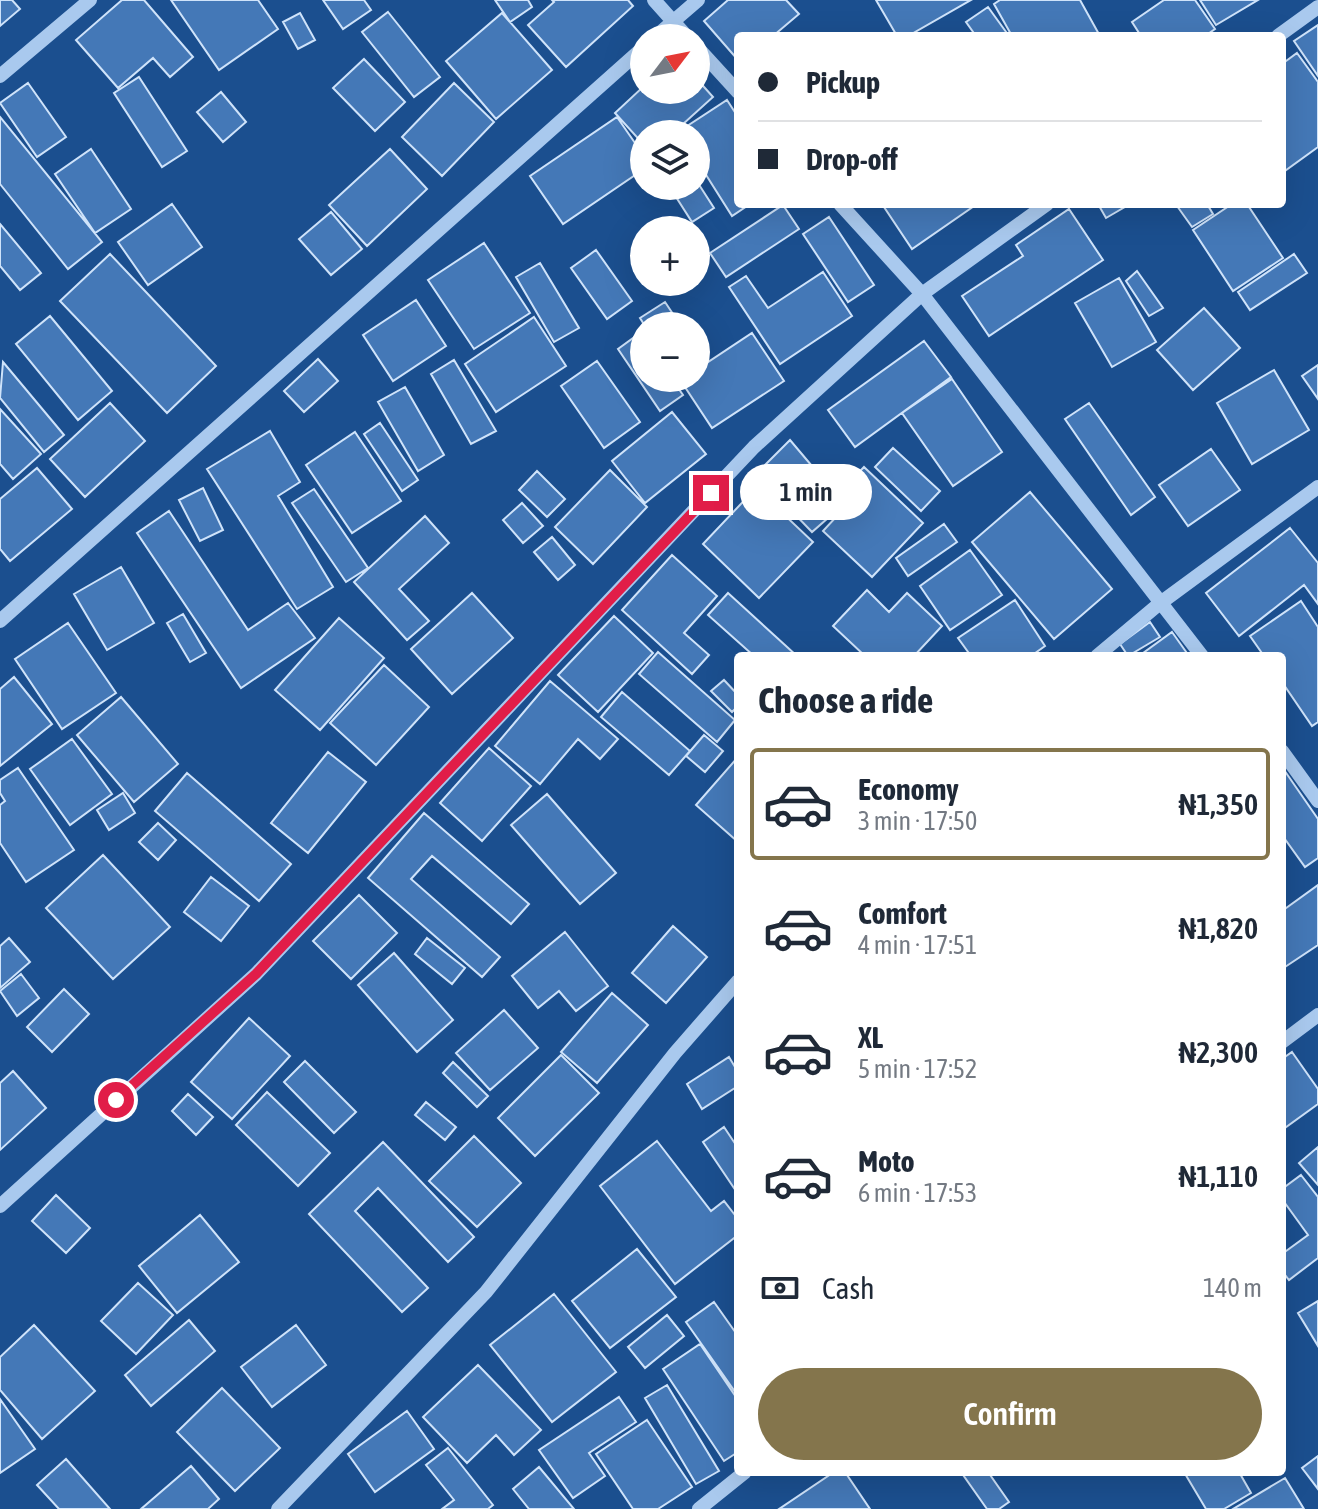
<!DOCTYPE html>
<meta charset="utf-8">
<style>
body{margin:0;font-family:"Asap Condensed",sans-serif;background:#f2f2f3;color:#1f2937;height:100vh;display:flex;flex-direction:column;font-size:30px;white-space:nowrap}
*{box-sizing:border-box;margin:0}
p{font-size:26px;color:#747a83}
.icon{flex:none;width:44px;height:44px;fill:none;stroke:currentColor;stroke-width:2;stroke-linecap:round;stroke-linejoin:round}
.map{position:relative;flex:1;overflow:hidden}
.details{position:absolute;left:734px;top:652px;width:552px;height:824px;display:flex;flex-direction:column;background:#fff;border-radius:8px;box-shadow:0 8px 32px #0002}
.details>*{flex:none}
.guide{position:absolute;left:734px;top:32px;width:552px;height:176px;border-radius:8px;box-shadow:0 8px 32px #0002;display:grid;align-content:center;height:176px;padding:0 24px;background:#fff}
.needle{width:52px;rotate:58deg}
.buttons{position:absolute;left:630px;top:24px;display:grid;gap:16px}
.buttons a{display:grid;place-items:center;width:80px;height:80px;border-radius:50%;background:#fff;box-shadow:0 8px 32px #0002;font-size:40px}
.end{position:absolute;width:36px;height:36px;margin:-18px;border:10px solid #e11d48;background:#fff;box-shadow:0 0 0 4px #fff}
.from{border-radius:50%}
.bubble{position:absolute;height:56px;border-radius:28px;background:#fff;box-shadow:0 8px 32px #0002;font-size:26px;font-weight:600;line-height:56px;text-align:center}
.guide b{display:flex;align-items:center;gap:28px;height:76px;font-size:30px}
.guide b+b{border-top:2px solid #e0e1e3}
.guide i{width:20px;height:20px;background:#1f2937}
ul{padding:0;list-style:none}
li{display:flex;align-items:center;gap:24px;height:112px;margin:0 16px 12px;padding:0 8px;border:4px solid transparent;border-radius:8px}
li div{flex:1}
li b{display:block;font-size:30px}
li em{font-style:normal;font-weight:600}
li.on{border-color:#84754c}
li>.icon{width:72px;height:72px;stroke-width:1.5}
h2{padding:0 24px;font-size:36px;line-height:96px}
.pay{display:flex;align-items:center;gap:20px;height:88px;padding:0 24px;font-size:30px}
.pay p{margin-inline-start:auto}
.button{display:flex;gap:16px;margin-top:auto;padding:16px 24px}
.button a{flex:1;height:92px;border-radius:48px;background:#84754c;color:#fff;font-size:32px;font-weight:600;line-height:92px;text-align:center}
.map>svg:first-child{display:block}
</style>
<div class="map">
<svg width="1318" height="1509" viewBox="0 0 1318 1509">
<rect width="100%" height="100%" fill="#1b4f8f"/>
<path fill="#4478b7" stroke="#cfe3fa" stroke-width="2" d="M0,0H12L20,9L0,26Z
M122,0H144L193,57L170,77L153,58L118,88L76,40Z
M171,0H258L278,29L219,70Z
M323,0H364L371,10L343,29Z
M495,0H528L532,7L510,22Z
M552,0H628L633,6L566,67L528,25L554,2Z
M728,0H786L799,14L773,36H738V60L704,21Z
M876,0H971L908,36H897Z
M1000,0H1080L1100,36H1012L994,4Z
M1164,0H1195L1215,29L1205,36H1141L1132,22Z
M1200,0H1258L1216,25Z
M988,7L1009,36H976L966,22Z
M388,12L440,77L414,97L362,32Z
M300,13L315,40L298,49L283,22Z
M502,13L552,70L496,119L446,61Z
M1318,25V76L1294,41Z
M1297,53L1318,82V147L1282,173V64Z
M364,59L405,102L375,131L333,88Z
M139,77L187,151L162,167L114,93Z
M696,78L713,97L672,134H644V145L615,113L644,86V90H696Z
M28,83L66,137L37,157L0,103Z
M454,83L494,122L442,176L402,137Z
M221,92L246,122L223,142L197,112Z
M727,100L738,117V204H750L732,216L696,159V134L678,132Z
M0,117L102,242L68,269L0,184Z
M617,117L644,156V169L563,224L530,176Z
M91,149L131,209L95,233L55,174Z
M390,149L427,189L367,246L329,205Z
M696,180L714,208L692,222L669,186H696Z
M172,204L202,247L148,285L118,242Z
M882,204H977L912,249Z
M1098,204H1130L1106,218Z
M1207,204L1213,214L1192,227L1177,206Z
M1232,204H1247L1283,258L1233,291L1193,230Z
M783,205L799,229L726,277L710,253Z
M1069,209L1103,260L989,336L962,296L1023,256L1016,245Z
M331,212L362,249L331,275L299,239Z
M829,217L874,285L848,302L803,234Z
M0,224L41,273L20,290L0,266Z
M484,243L530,313L474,349L428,280Z
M596,250L632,301L607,319L571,268Z
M110,254L216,366L167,413L60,301Z
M1294,254L1307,273L1250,310L1238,292Z
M540,263L579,328L554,342L516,277Z
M1137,271L1163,308L1149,316L1126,281Z
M823,272L852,316L780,364L729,287L746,276L768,308Z
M1119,278L1156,342L1112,367L1075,303Z
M416,300L446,346L393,381L363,335Z
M665,302L681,326H645L640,318Z
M1204,308L1240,348L1193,390L1157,350Z
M50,316L112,391L78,420L16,344Z
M534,317L566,366L496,412L465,364Z
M640,333L644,339V378H671L683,395L660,411L618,349Z
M752,333L784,381L712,428L679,378H696V349L705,364Z
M924,341L951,377L855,447L828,410Z
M318,359L338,381L304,412L284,391Z
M454,360L496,431L471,444L431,374Z
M597,361L640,422L604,448L561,386Z
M3,362L64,435L44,452L0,398Z
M1318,365V399L1302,376Z
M1274,370L1309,430L1252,464L1217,403Z
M952,379L1002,452L953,486L902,413Z
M405,387L444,455L418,471L378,402Z
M110,403L145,441L85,497L50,459Z
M1089,403L1155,497L1131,515L1065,419Z
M0,409L41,454L13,479L0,464Z
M672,412L706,454L645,503L612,461Z
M380,423L418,480L402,491L364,434Z
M270,431L300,482L278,496L333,587L297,609L207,469Z
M355,432L401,501L352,533L306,465Z
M790,440L844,504L812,532L756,474Z
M893,448L940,491L921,511L875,467Z
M1211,449L1240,490L1188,526L1159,485Z
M864,467L923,523L872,577L823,531L851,501L840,492Z
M37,468L72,509L10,561L0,549V499Z
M610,470L647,507L593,564L555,527Z
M537,471L565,499L547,517L519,490Z
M203,488L223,530L200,541L179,500Z
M756,488L813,542L759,598L703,544Z
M314,489L368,568L346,582L292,503Z
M1030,492L1112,589L1054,639L972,542Z
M522,503L543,526L523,543L503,520Z
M169,511L248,630L288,603L315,638L241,688L137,533Z
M425,516L449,543L399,589L429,621L407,640L354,582Z
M944,524L957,542L908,576L896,558Z
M1290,528L1318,563V604L1304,585L1239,636L1206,593Z
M552,537L575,565L558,580L534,552Z
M970,550L1002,595L950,630L920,586Z
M672,555L717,596L684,633L709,655L692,674L622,610Z
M121,567L154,623L107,650L74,594Z
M867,590L889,612L907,593L942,626L914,656H865L833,626Z
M472,593L513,638L452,694L411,649Z
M728,593L797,656H754L708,615Z
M1015,600L1045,646L1031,656H971L958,638Z
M1301,601L1318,627V722L1312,726L1282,682V656H1264L1250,636Z
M183,614L206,653L190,662L167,623Z
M614,616L653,653L598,712L558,675Z
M339,618L384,658L320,730L275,690Z
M1150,622L1160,637L1128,656L1120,644Z
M68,623L116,693L62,729L15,659Z
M1172,632L1189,656H1139Z
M658,652L735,720L717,742L639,674Z
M384,665L429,707L376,765L330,723Z
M14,677L52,724L0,766V689Z
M724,680L738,695V706L732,712L711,691Z
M550,681L618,739L600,759L578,739L540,784L495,746Z
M622,692L690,751L669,775L601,717Z
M121,697L178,764L134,802L77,735Z
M704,735L723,751L705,772L686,756Z
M72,739L112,794L70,825L30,769Z
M489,748L531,786L482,841L440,803Z
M328,752L366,782L308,853L271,823Z
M738,757V842L696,805Z
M1282,767L1318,819V858L1305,867L1282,835Z
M18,768L74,850L26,882L0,843V805L5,801L0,793V780Z
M187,773L291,864L259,901L155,811Z
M123,793L135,813L109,830L97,810Z
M547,794L616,873L580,904L511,825Z
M424,813L529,904L511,924L432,856L411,879L500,957L482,977L368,878Z
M158,823L176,840L158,860L139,842Z
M103,855L170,927L113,979L46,908Z
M211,877L249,906L221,941L184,912Z
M1318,885V945L1282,969V911Z
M359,895L397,933L351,979L313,941Z
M673,926L707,957L666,1003L632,973Z
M565,932L608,986L576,1011L559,991L538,1008L512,976Z
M9,938L30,962L0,988V946Z
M427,938L465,968L452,984L415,954Z
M394,953L453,1020L417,1052L358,985Z
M21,974L39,998L17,1016L0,991Z
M64,989L89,1014L52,1052L27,1027Z
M612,993L648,1025L597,1083L561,1052Z
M504,1010L538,1048L490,1090L456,1053Z
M249,1018L290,1056L232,1119L191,1082Z
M1292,1052L1318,1089V1104L1282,1130V1059Z
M561,1055L599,1093L535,1156L498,1118Z
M729,1057L738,1072V1086L702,1109L687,1084Z
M305,1061L356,1112L334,1133L284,1082Z
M453,1062L488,1096L477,1107L443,1073Z
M13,1071L46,1108L0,1150V1083Z
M267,1092L330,1153L298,1186L236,1125Z
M188,1094L213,1117L196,1135L172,1111Z
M426,1102L456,1127L445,1140L415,1115Z
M724,1127L738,1148V1194L703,1142Z
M474,1136L521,1183L477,1227L429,1181Z
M657,1141L711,1211L724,1201L738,1219V1235L675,1284L600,1186Z
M383,1142L474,1237L448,1262L378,1188L355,1211L428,1288L402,1312L309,1214Z
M1318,1147V1185L1299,1163Z
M1301,1175L1318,1197V1258L1289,1280L1282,1271V1254L1308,1235L1282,1199V1189Z
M56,1195L90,1228L66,1253L32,1221Z
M200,1215L239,1262L177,1313L139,1266Z
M637,1249L676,1297L610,1348L572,1301Z
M138,1283L173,1315L136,1354L101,1321Z
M554,1294L616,1372L552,1422L490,1345Z
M1318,1301V1346L1298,1313Z
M714,1302L738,1336V1396L686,1322Z
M667,1315L684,1336L645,1368L628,1347Z
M189,1320L215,1351L151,1406L125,1375Z
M34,1325L95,1391L42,1439L0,1390V1357Z
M296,1325L326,1365L272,1407L241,1367Z
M700,1344L738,1400V1452L724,1461L663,1369Z
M478,1365L541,1430L514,1455L496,1435L467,1463L423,1417Z
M667,1385L719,1471L696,1484L645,1398Z
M222,1388L280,1448L235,1491L177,1432Z
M619,1397L636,1422L589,1453L605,1476L573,1498L539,1450Z
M0,1399L35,1449L0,1473Z
M407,1411L434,1449L375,1492L348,1454Z
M647,1420L692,1487L658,1509H633L596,1454Z
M448,1448L493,1505L488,1509H442L454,1500L426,1465Z
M1318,1456V1489L1302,1468Z
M66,1459L110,1509H59L37,1485Z
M191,1466L219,1499L208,1509H141Z
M539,1467L574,1509H529L513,1489Z
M834,1472H845L870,1509H779Z
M961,1472H988L1009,1502L999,1509H987Z
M1184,1472H1239L1251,1493L1224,1509H1206Z
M1285,1478L1304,1509H1233Z"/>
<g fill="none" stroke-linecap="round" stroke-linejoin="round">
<path stroke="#a9c9ee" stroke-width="14" d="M654,0L688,38
M1278,36L1318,7
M654,38L698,0
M696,46L738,92
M0,76L90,0
M840,204L922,294L1202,656
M0,621L644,47
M1097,656L1159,604L1318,487
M1282,751L1318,801
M1282,1042L1318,1015
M0,1206L256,974L754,447L922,294L1047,204
M278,1509L486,1292L675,1053L738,981
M699,1509L745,1472"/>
</g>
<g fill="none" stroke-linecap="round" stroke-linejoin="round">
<path stroke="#e11d48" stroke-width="10" d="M116,1100L256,974L711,493"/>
</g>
</svg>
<div class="buttons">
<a><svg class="needle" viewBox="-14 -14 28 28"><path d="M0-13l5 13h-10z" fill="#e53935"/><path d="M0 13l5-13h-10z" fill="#747a83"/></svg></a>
<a><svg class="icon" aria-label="layers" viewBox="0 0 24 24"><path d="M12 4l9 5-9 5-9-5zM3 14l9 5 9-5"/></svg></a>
<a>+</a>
<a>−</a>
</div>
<i class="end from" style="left:116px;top:1100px"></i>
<i class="end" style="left:711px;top:493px"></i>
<div class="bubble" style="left:740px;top:464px;width:132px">1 min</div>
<div class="guide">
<b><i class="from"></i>Pickup</b>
<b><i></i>Drop-off</b>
</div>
<section class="details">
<h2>Choose a ride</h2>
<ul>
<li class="on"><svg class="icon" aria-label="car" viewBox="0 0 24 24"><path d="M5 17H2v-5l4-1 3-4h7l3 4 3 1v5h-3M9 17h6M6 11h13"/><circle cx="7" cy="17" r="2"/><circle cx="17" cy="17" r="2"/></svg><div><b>Economy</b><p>3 min · 17:50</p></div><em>₦1,350</em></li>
<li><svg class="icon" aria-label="car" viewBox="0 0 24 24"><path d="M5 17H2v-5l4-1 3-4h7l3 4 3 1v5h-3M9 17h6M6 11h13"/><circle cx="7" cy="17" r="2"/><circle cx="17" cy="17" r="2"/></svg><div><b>Comfort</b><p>4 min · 17:51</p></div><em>₦1,820</em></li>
<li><svg class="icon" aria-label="car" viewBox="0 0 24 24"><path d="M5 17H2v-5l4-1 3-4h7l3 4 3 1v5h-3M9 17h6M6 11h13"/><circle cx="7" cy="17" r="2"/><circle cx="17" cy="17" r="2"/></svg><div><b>XL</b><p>5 min · 17:52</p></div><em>₦2,300</em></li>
<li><svg class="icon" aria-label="car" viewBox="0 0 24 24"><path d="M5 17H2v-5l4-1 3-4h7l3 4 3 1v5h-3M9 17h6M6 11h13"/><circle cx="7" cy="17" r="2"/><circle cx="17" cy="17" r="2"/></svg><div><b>Moto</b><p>6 min · 17:53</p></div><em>₦1,110</em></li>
</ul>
<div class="pay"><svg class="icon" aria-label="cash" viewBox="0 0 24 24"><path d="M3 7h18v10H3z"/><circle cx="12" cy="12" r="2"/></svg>Cash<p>140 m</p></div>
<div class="button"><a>Confirm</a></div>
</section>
</div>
